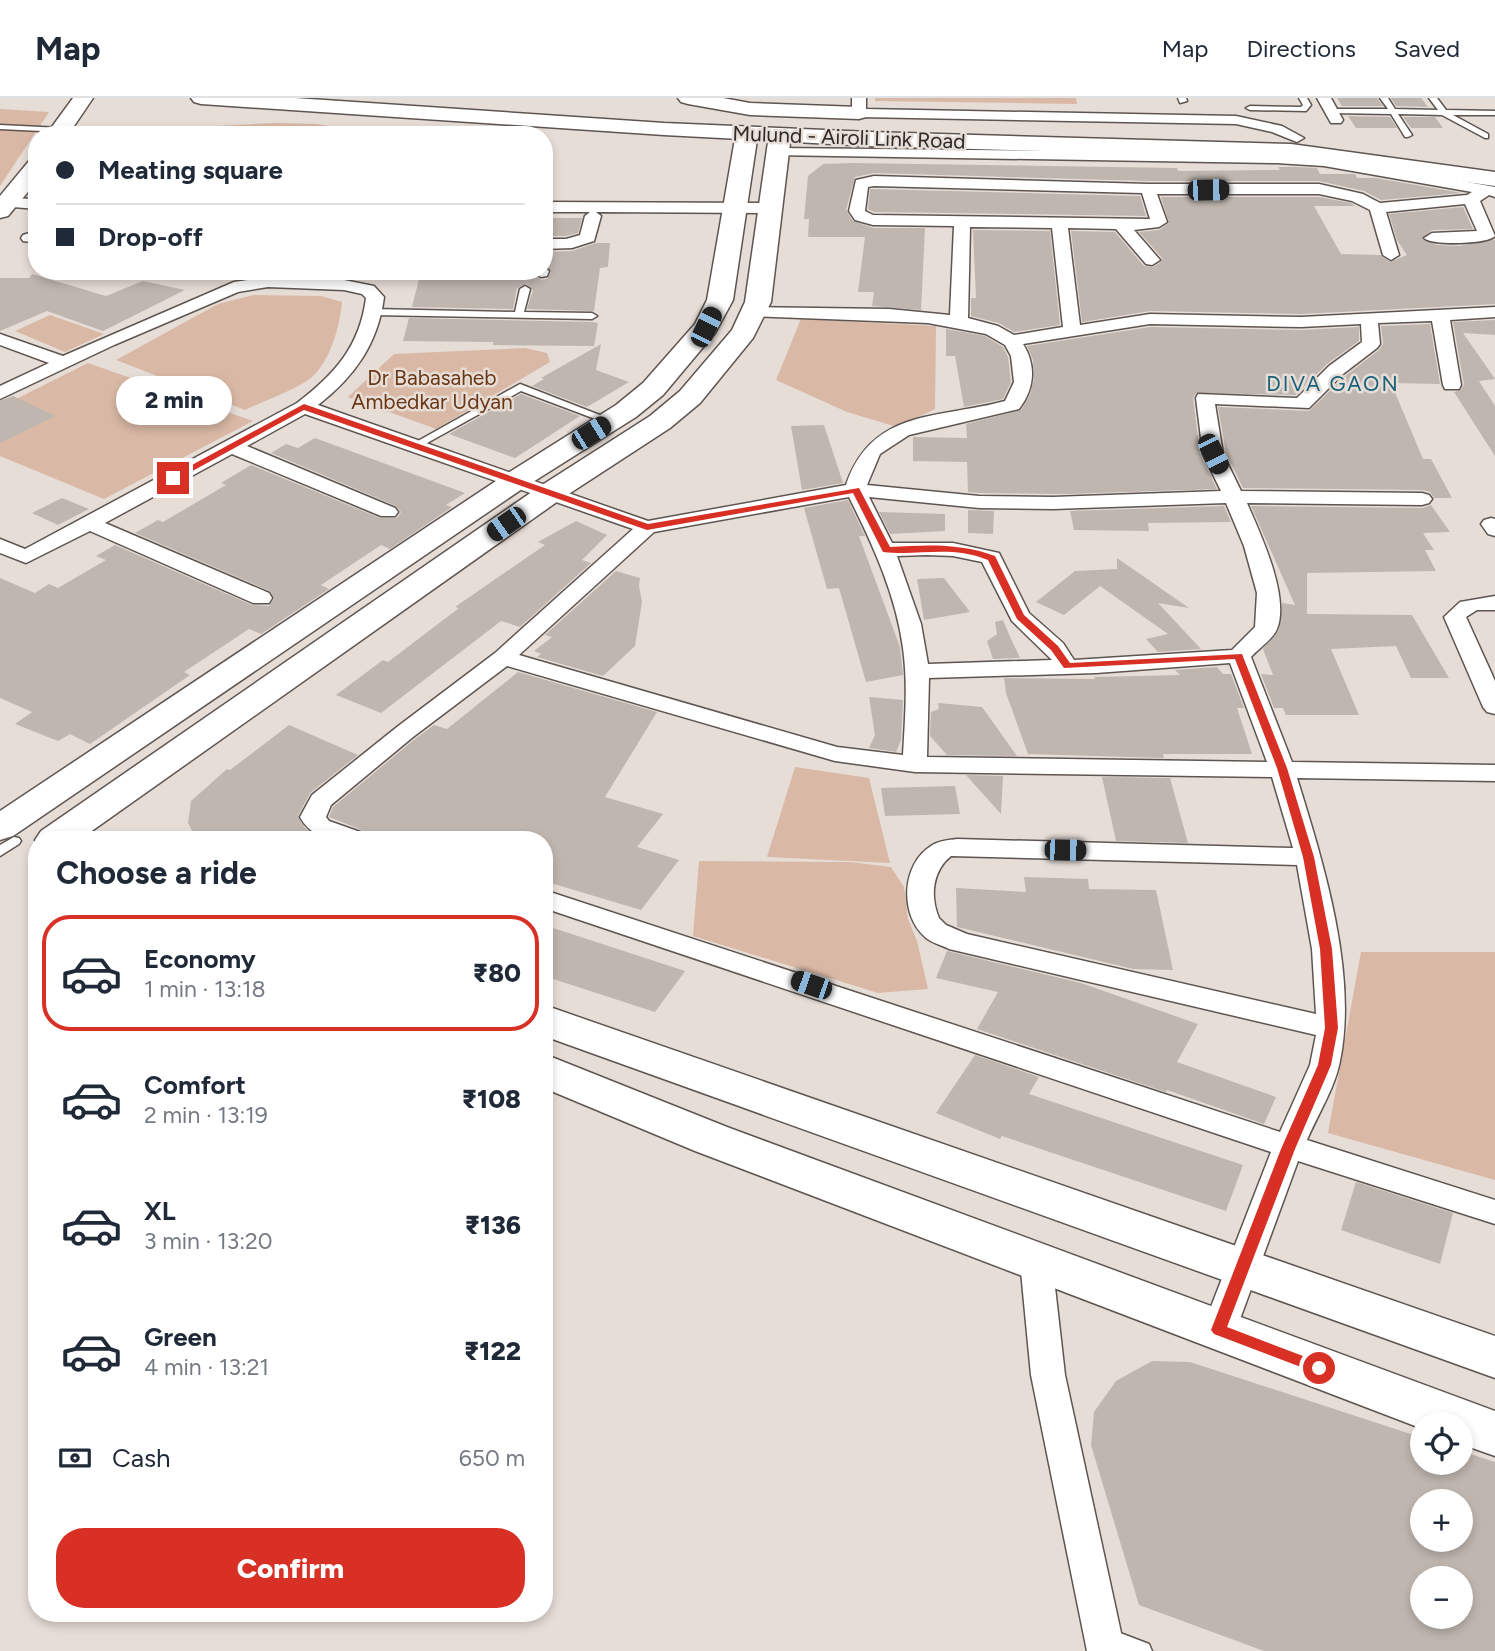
<!DOCTYPE html>
<meta charset="utf-8">
<style>
body{margin:0;font-family:Figtree,sans-serif;background:#f2f2f3;color:#1f2937;height:100vh;display:flex;flex-direction:column;font-size:26px;white-space:nowrap}
*{box-sizing:border-box;margin:0}
p{font-size:23px;color:#747a83}
.icon{flex:none;width:38px;height:38px;fill:none;stroke:currentColor;stroke-width:2;stroke-linecap:round;stroke-linejoin:round}
.map{position:relative;flex:1;overflow:hidden}
.sheet{position:absolute;left:28px;top:733px;width:525px;height:791px;display:flex;flex-direction:column;background:#fff;border-radius:28px;box-shadow:0 4px 10px #0003}
.sheet>*{flex:none}
.guide{position:absolute;left:28px;top:28px;width:525px;height:154px;border-radius:28px;box-shadow:0 4px 10px #0003;display:grid;align-content:center;height:154px;padding:0 28px;background:#fff}
.controls{position:absolute;left:1410px;top:1314px;display:grid;gap:14px}
.controls a{display:grid;place-items:center;width:63px;height:63px;border-radius:50%;background:#fff;box-shadow:0 4px 10px #0003;font-size:35px}
.end{position:absolute;width:32px;height:32px;margin:-16px;border:9px solid #d93025;background:#fff;box-shadow:0 0 0 4px #fff}
.from{border-radius:50%}
.bubble{position:absolute;height:49px;border-radius:24px;background:#fff;box-shadow:0 4px 10px #0003;font-size:23px;font-weight:800;line-height:49px;text-align:center}
.car{position:absolute;width:21px;height:42px;margin:-21px -10px;border-radius:9px;box-shadow:0 0 5px 2px #0007;background:linear-gradient(#222 24%,#8ab4d8 0 40%,#222 0 76%,#8ab4d8 0 86%,#222 0)}
.guide b{display:flex;align-items:center;gap:24px;height:66px;font-size:26px}
.guide b+b{border-top:2px solid #e0e1e3}
.guide i{width:18px;height:18px;background:#1f2937}
ul{padding:0;list-style:none}
li{display:flex;align-items:center;gap:21px;height:116px;margin:0 14px 10px;padding:0 14px;border:4px solid transparent;border-radius:28px}
li div{flex:1}
li b{display:block;font-size:26px}
li em{font-style:normal;font-weight:800}
li.on{border-color:#d93025}
li>.icon{width:63px;height:63px;stroke-width:1.5}
h2{padding:0 28px;font-size:32px;line-height:84px}
.pay{display:flex;align-items:center;gap:18px;height:77px;padding:0 28px;font-size:26px}
.pay p{margin-inline-start:auto}
.button{display:flex;gap:14px;margin-top:auto;padding:14px 28px}
.button a{flex:1;height:80px;border-radius:28px;background:#d93025;color:#fff;font-size:28px;font-weight:800;line-height:80px;text-align:center}
header{display:flex;align-items:center;gap:42px;box-sizing:border-box;height:98px;padding:0 35px;background:#fff;border-bottom:2px solid #e0e1e3}
header strong{font-size:33px}
nav{display:flex;gap:38px;margin-inline-start:auto;font-size:24px}
.map>svg:first-child{display:block}
</style>
<header>
<strong>Map</strong>
<nav><a>Map</a><a>Directions</a><a>Saved</a></nav>
</header>
<div class="map">
<svg width="1495" height="1553" viewBox="0 0 1495 1553">
<rect width="100%" height="100%" fill="#e7ddd7"/>
<path fill="#d9b8a5" d="M875,0H1076L1077,6L875,3Z
M0,11L49,14L0,88Z
M275,25L317,26L379,37H144L177,30Z
M253,197L321,198L342,204C340,228 330,264 311,280C295,292 264,303 245,312L116,262L218,206Z
M50,217L104,236L65,254L15,233Z
M801,221L936,228L935,311L897,329L847,314L776,282Z
M525,250L547,255L550,264L436,331L348,299L394,256Z
M88,265L253,323L104,401L0,358V309Z
M795,669L869,680L890,765L767,759Z
M699,763L850,764L891,769L904,789L908,821L917,843L928,891L878,895L693,838Z
M1361,854H1495V1082L1328,1035Z"/>
<path fill="#bfb6af" fill-rule="evenodd" d="M1337,0H1377L1383,8H1342Z
M1391,0H1421L1428,9L1396,8Z
M1348,18L1390,19L1397,30H1356Z
M1403,19H1435L1443,30H1411Z
M852,65L1177,70L1178,73L1280,72L1278,69H1296L1317,70L1320,76H1355L1357,80H1376L1462,95L1381,102L1364,93L1319,83H1148L874,75L855,79L846,112L853,123L873,130H925L921,212L872,208L874,194H858L865,139H808L809,121H804L808,78L823,66Z
M870,91L1140,98L1146,118L874,114L868,111Z
M1161,99H1319L1351,105L1355,108H1314L1341,156L1380,157L1390,164L1407,157L1397,142L1389,116L1463,109L1473,131L1432,132L1422,141L1437,147L1460,148L1495,141V206L1301,216L1150,213L1082,224L1071,133L1115,134L1144,168L1153,169L1161,164L1162,160L1139,134L1159,132L1169,125Z
M544,120H582L578,135L566,138H544Z
M973,132L1050,133L1060,227L1014,234L999,225L971,218V200H976Z
M596,145H610L608,169L600,170L594,213L527,211L533,192L526,186L517,190L513,211L412,209L421,173H531L541,182L547,181L551,174L544,167V154L572,153Z
M32,176L106,198L143,183L185,192L103,233L47,213L0,233V180H29Z
M409,220L592,224L598,225L594,248L493,247V244L403,243Z
M1495,222V237L1463,235L1495,281L1479,283L1495,308V358L1454,294L1461,292L1464,287L1453,224Z
M1430,226L1440,286L1391,285L1423,361H1431L1452,400H1434L1430,394L1422,392L1243,390L1226,355L1218,309L1309,313L1345,278L1379,252L1383,246L1381,228Z
M1150,229L1301,232L1359,229V243L1327,266L1296,297L1196,295L1193,300L1200,356L1217,391L1067,396L979,395L968,394L967,364L913,363V339L967,340L966,326L1021,312L1030,297L1034,280L1033,262L1027,248Z
M946,231L985,238L1003,249L1008,259L1011,284L1003,301L964,309L955,258H946Z
M601,246L596,272L629,284L587,309L532,288L544,281L541,280Z
M521,296L580,318L515,360L449,336Z
M13,298L55,318L0,345V303Z
M824,327L843,385L802,392L791,328Z
M315,340L465,395L446,407L452,409L390,451L381,447L321,487L329,491L261,536L249,531L184,574L190,577L90,646L70,636L58,643L15,626L32,614L0,600V480L35,495L49,486L58,490L106,462L96,458L115,447L252,507L269,508L274,501L270,493L135,435L158,422L163,424L226,387L221,385L251,367L380,420H397L401,414L396,408L271,355L286,346L298,350Z
M62,400L89,411L58,427L32,415Z
M848,402L865,438H859L900,549L903,577L866,584L839,490L827,491L804,410Z
M1431,407L1450,434L1423,435L1434,452H1425L1436,473L1307,475V516L1412,517L1449,580H1411L1396,548L1331,551L1359,617H1286L1283,610H1274L1261,576L1273,577L1263,551L1279,532L1282,505L1295,507L1251,408L1422,410Z
M1224,408L1231,424L1148,425L1149,433L1074,432L1070,413Z
M968,412L994,413L993,436L968,435Z
M879,414L945,416V433L890,436Z
M576,423L607,437L582,462L591,465L520,529L501,523L381,615L336,597L383,562L388,564L459,510L455,509L545,447L538,444Z
M1117,460L1189,510L1158,505L1201,551L1158,554L1146,541L1168,536L1100,488L1064,517L1036,504L1075,473L1117,471Z
M616,473L640,480L639,488L642,504L635,548L603,578L537,559L541,556L534,553L552,539L545,537Z
M944,480L970,514L924,522L917,481Z
M1003,522L1011,541L1020,560L993,561L987,543L997,536L995,524Z
M1217,569L1223,576H1231L1244,610H1237L1252,656H1163L1164,660L1028,656L1006,595L1004,580L1095,581L1094,579L1180,577L1175,572Z
M518,574L657,614L605,699L663,716L637,749L679,762L641,812L544,783V742H373L367,734L329,719L333,709L415,641L434,627L447,631Z
M869,599L903,602L901,642L896,654L869,650L875,637Z
M938,605L982,609L1017,658L947,657L930,638L931,614L939,611Z
M289,627L358,657L310,695L298,718L305,730L324,742H197L188,725L191,703L227,671L230,672Z
M966,677L1003,678L1001,716Z
M1102,679L1170,680L1188,745L1116,743Z
M955,688L960,716L885,718L881,690Z
M1024,779L1088,781L1089,791L1156,792L1173,872L1133,871L957,829L956,790L1026,794Z
M544,827L685,873L655,914L544,878Z
M947,853L1081,885L1198,926L1177,964L1276,999L1264,1026L1167,992L1166,994L977,931L998,894L936,880Z
M975,957L1039,979L1029,996L1243,1067L1226,1113L1002,1038L1000,1041L936,1015Z
M1356,1084L1453,1115L1440,1166L1341,1132Z
M1152,1263L1190,1264L1423,1340V1365H1461V1353L1495,1364V1553H1264L1139,1507L1091,1347L1094,1314L1116,1283ZM1423,1404H1461V1442H1423ZM1423,1480H1461V1519H1423Z"/>
<g fill="none" stroke-linecap="round" stroke-linejoin="round">
<defs>
<path id="lane" d="M1178,0H1186L1187,3L1180,5Z
M1299,0H1307L1311,7L1306,13L1250,12L1246,10L1250,8L1301,9L1303,7Z
M1380,0H1388L1395,11L1438,12L1429,0H1437L1446,12L1495,13V17H1453L1488,36V40H1485L1442,17L1398,16L1412,37L1408,39H1405L1391,16L1331,15L1327,13L1331,11H1388Z
M0,27L82,31L86,33L82,35L0,31Z
M525,188L530,191L524,214L592,215L597,218L592,221L373,217L368,214L373,211L515,214L520,191Z
M520,286L615,323L606,325L521,293L418,350H410L409,348Z
M14,739L19,740L21,743L19,746L0,758V747Z
M1107,1530L1149,1546L1152,1553H1116L1100,1547L1097,1540L1100,1533Z"/>
<path id="street" d="M852,0H866V11L1236,18L1282,28L1304,40L1297,44L1272,34L1236,26L859,19L852,15Z
M1317,0H1331L1343,22L1341,25H1331Z
M777,50L1276,55L1324,58L1495,89V99L1489,97L1480,103L1495,138C1488,146 1432,148 1424,140L1432,135L1477,133L1465,106L1386,114L1399,157L1391,162L1383,157L1370,112L1352,103L1319,96H1157L1167,124L1159,129L1134,132L1160,162L1152,167L1146,166L1116,131L1068,130L1080,227L1150,216L1301,219L1495,209V219L1450,222L1461,287L1459,291H1445L1443,287L1432,223L1378,225L1380,246L1377,250L1343,276L1309,310L1215,306L1223,356L1241,393L1422,395L1429,397L1432,401L1429,405L1422,407L1247,405C1260,435 1290,498 1277,531C1273,541 1258,551 1251,559L1292,664L1495,667V683L1297,680C1323,764 1358,875 1340,963C1335,990 1317,1018 1307,1042L1495,1102V1126L1298,1063L1236,1232L1231,1242L1219,1246L1207,1242L1202,1232L1271,1054L544,810V792L1280,1034L1310,967L1316,937L949,851C942,847 931,845 925,839C899,816 902,766 931,748C938,743 948,742 957,741L1293,750L1272,679L915,674L835,663L507,568L413,639L331,707L326,719L329,723L366,736L370,742C342,742 316,747 300,719L312,697L397,629L495,555L633,431L305,316L247,348L395,410L398,414L395,418H381L232,356L105,425L269,495L272,500L269,505H253L90,433L26,465L0,455V441L25,451L297,305C335,276 360,248 366,200L362,196L344,192L268,189L238,194L114,247L0,301V288L49,265L0,247V236L63,258L234,184L268,179L344,182L374,188L384,199C378,246 354,279 318,307L648,423L846,387C872,310 939,321 1005,303L1014,284L1011,258L1005,247L986,236L928,225L747,218L744,214L753,209L889,211L950,217L954,128L873,127L855,122L849,113L856,82L874,78L1148,86H1319L1363,96L1380,105L1467,97L1472,94L1324,68L1276,65L772,57L770,54L772,51ZM874,88L1142,95L1150,121L873,117L865,113L868,89ZM970,129L1052,130L1063,229L1014,237L998,228L968,220ZM1150,226L1301,229L1361,226L1362,244L1329,268L1297,300L1198,296L1196,300L1203,356L1221,393L1053,399L979,398L867,387L880,356L909,337L1019,311C1034,292 1037,268 1023,246ZM849,399C873,447 896,497 903,550C908,586 905,621 903,657L837,649L519,557L654,434ZM869,399L979,410L1053,411L1226,405L1244,448L1257,495L1255,529L1232,552L1074,562L1063,545L1029,515L999,455L953,445H892ZM927,457L953,458L982,464L1012,523L1052,562L928,566L921,526L897,458ZM1230,565L1267,664L927,659L929,580L1096,575ZM951,758L1297,767L1312,851L1316,916L967,836L946,827L939,820C930,799 932,773 951,758Z
M7,100L37,101V111L1,108V102Z
M544,104L770,105L778,110L770,115L596,114L601,118L594,143L572,150L544,151V141H566L580,137L585,118L590,114H544Z
M29,135H37V145L23,143L21,140L23,137Z
M544,169L549,173L547,178L541,179L533,174L544,173Z
M1491,420L1495,421V438L1488,436L1481,426L1484,422Z
M1495,498V512H1477L1466,519L1495,583V616L1487,614L1483,609L1444,519L1460,504Z
M1036,1150L1047,1154L1052,1163L1065,1277L1125,1553H1087L1031,1277L1020,1163L1025,1154Z"/>
<path id="secondary" d="M73,0H93L68,37H46Z
M678,0H723L750,5L859,9L866,11L870,15L866,19L859,21L750,17L688,6L681,4Z
M747,29L755,30L758,35L733,202L715,235L663,297L636,319L525,389L13,738L0,742V713L505,377L616,307L643,285L695,226L707,202L736,35L739,30Z
M780,31L788,32L791,37L771,204L753,240L700,305L670,330L561,401L79,742H37V744L35,742L41,733L539,389L650,318L680,293L732,232L745,204L769,37L772,32Z
M37,61V83L8,118L0,120V98L29,63Z
M544,907L1495,1238V1280L544,938Z
M544,956L727,1029L1495,1313V1358L1461,1346V1326H1423V1331L695,1053L544,990Z"/>
<path id="primary" d="M191,0H295L664,25L870,34L1291,46L1495,74V88L1291,60L870,48L664,37L201,6L194,4Z"/>
</defs>
<use href="#lane" stroke="#5e5550" stroke-width="3"/>
<use href="#street" stroke="#5e5550" stroke-width="3"/>
<use href="#secondary" stroke="#5e5550" stroke-width="3"/>
<use href="#primary" stroke="#5e5550" stroke-width="3"/>
<use href="#lane" fill="#fff" fill-rule="evenodd"/>
<use href="#street" fill="#fff" fill-rule="evenodd"/>
<use href="#secondary" fill="#fff" fill-rule="evenodd"/>
<use href="#primary" fill="#fff" fill-rule="evenodd"/>
</g>
<path fill="#d93025" d="M304,306L648,426L859,390L890,449C927,447 960,445 995,458L1024,517L1058,548L1070,565L1242,556L1287,670L1314,759L1332,851L1338,930L1331,967L1295,1051L1227,1229L1324,1266L1327,1270L1324,1274H1314L1214,1236L1211,1232L1281,1051L1318,967L1325,930L1320,851L1303,759L1277,670L1235,561L1064,570L1051,552L1017,521L988,462C950,447 921,458 883,454L853,395L647,432L304,312L176,382L168,380Z"/>
<g text-anchor="middle" dominant-baseline="central" stroke-width="5" stroke-linejoin="round" paint-order="stroke">
<g font-size="21" fill="#2d2927" stroke="#e7ddd7">
<text transform="translate(849 39) rotate(2)">Mulund - Airoli Link Road</text>
</g>
<g font-size="21" fill="#693716" stroke="#e7ddd7">
<text x="432" y="279">Dr Babasaheb<tspan x="432" dy="24">Ambedkar Udyan</tspan></text>
</g>
<g font-size="21" letter-spacing="2" fill="#19607b" stroke="#e7ddd7">
<text x="1333" y="285">DIVA GAON</text>
</g>
</g>
</svg>
<div class="controls">
<a><svg class="icon" aria-label="locate" viewBox="0 0 24 24"><circle cx="12" cy="12" r="6"/><path d="M12 2v4M12 18v4M2 12h4M18 12h4"/></svg></a>
<a>+</a>
<a>−</a>
</div>
<i class="end from" style="left:1319px;top:1270px"></i>
<i class="end" style="left:173px;top:380px"></i>
<div class="bubble" style="left:116px;top:278px;width:116px">2 min</div>
<i class="car" style="left:1208px;top:92px;rotate:89deg"></i>
<i class="car" style="left:706px;top:229px;rotate:26deg"></i>
<i class="car" style="left:591px;top:335px;rotate:58deg"></i>
<i class="car" style="left:1213px;top:356px;rotate:154deg"></i>
<i class="car" style="left:506px;top:426px;rotate:235deg"></i>
<i class="car" style="left:1065px;top:752px;rotate:91deg"></i>
<i class="car" style="left:811px;top:887px;rotate:289deg"></i>
<div class="guide">
<b><i class="from"></i>Meating square</b>
<b><i></i>Drop-off</b>
</div>
<section class="sheet">
<h2>Choose a ride</h2>
<ul>
<li class="on"><svg class="icon" aria-label="car" viewBox="0 0 24 24"><path d="M5 17H2v-5l4-1 3-4h7l3 4 3 1v5h-3M9 17h6M6 11h13"/><circle cx="7" cy="17" r="2"/><circle cx="17" cy="17" r="2"/></svg><div><b>Economy</b><p>1 min · 13:18</p></div><em>₹80</em></li>
<li><svg class="icon" aria-label="car" viewBox="0 0 24 24"><path d="M5 17H2v-5l4-1 3-4h7l3 4 3 1v5h-3M9 17h6M6 11h13"/><circle cx="7" cy="17" r="2"/><circle cx="17" cy="17" r="2"/></svg><div><b>Comfort</b><p>2 min · 13:19</p></div><em>₹108</em></li>
<li><svg class="icon" aria-label="car" viewBox="0 0 24 24"><path d="M5 17H2v-5l4-1 3-4h7l3 4 3 1v5h-3M9 17h6M6 11h13"/><circle cx="7" cy="17" r="2"/><circle cx="17" cy="17" r="2"/></svg><div><b>XL</b><p>3 min · 13:20</p></div><em>₹136</em></li>
<li><svg class="icon" aria-label="car" viewBox="0 0 24 24"><path d="M5 17H2v-5l4-1 3-4h7l3 4 3 1v5h-3M9 17h6M6 11h13"/><circle cx="7" cy="17" r="2"/><circle cx="17" cy="17" r="2"/></svg><div><b>Green</b><p>4 min · 13:21</p></div><em>₹122</em></li>
</ul>
<div class="pay"><svg class="icon" aria-label="cash" viewBox="0 0 24 24"><path d="M3 7h18v10H3z"/><circle cx="12" cy="12" r="2"/></svg>Cash<p>650 m</p></div>
<div class="button"><a>Confirm</a></div>
</section>
</div>
